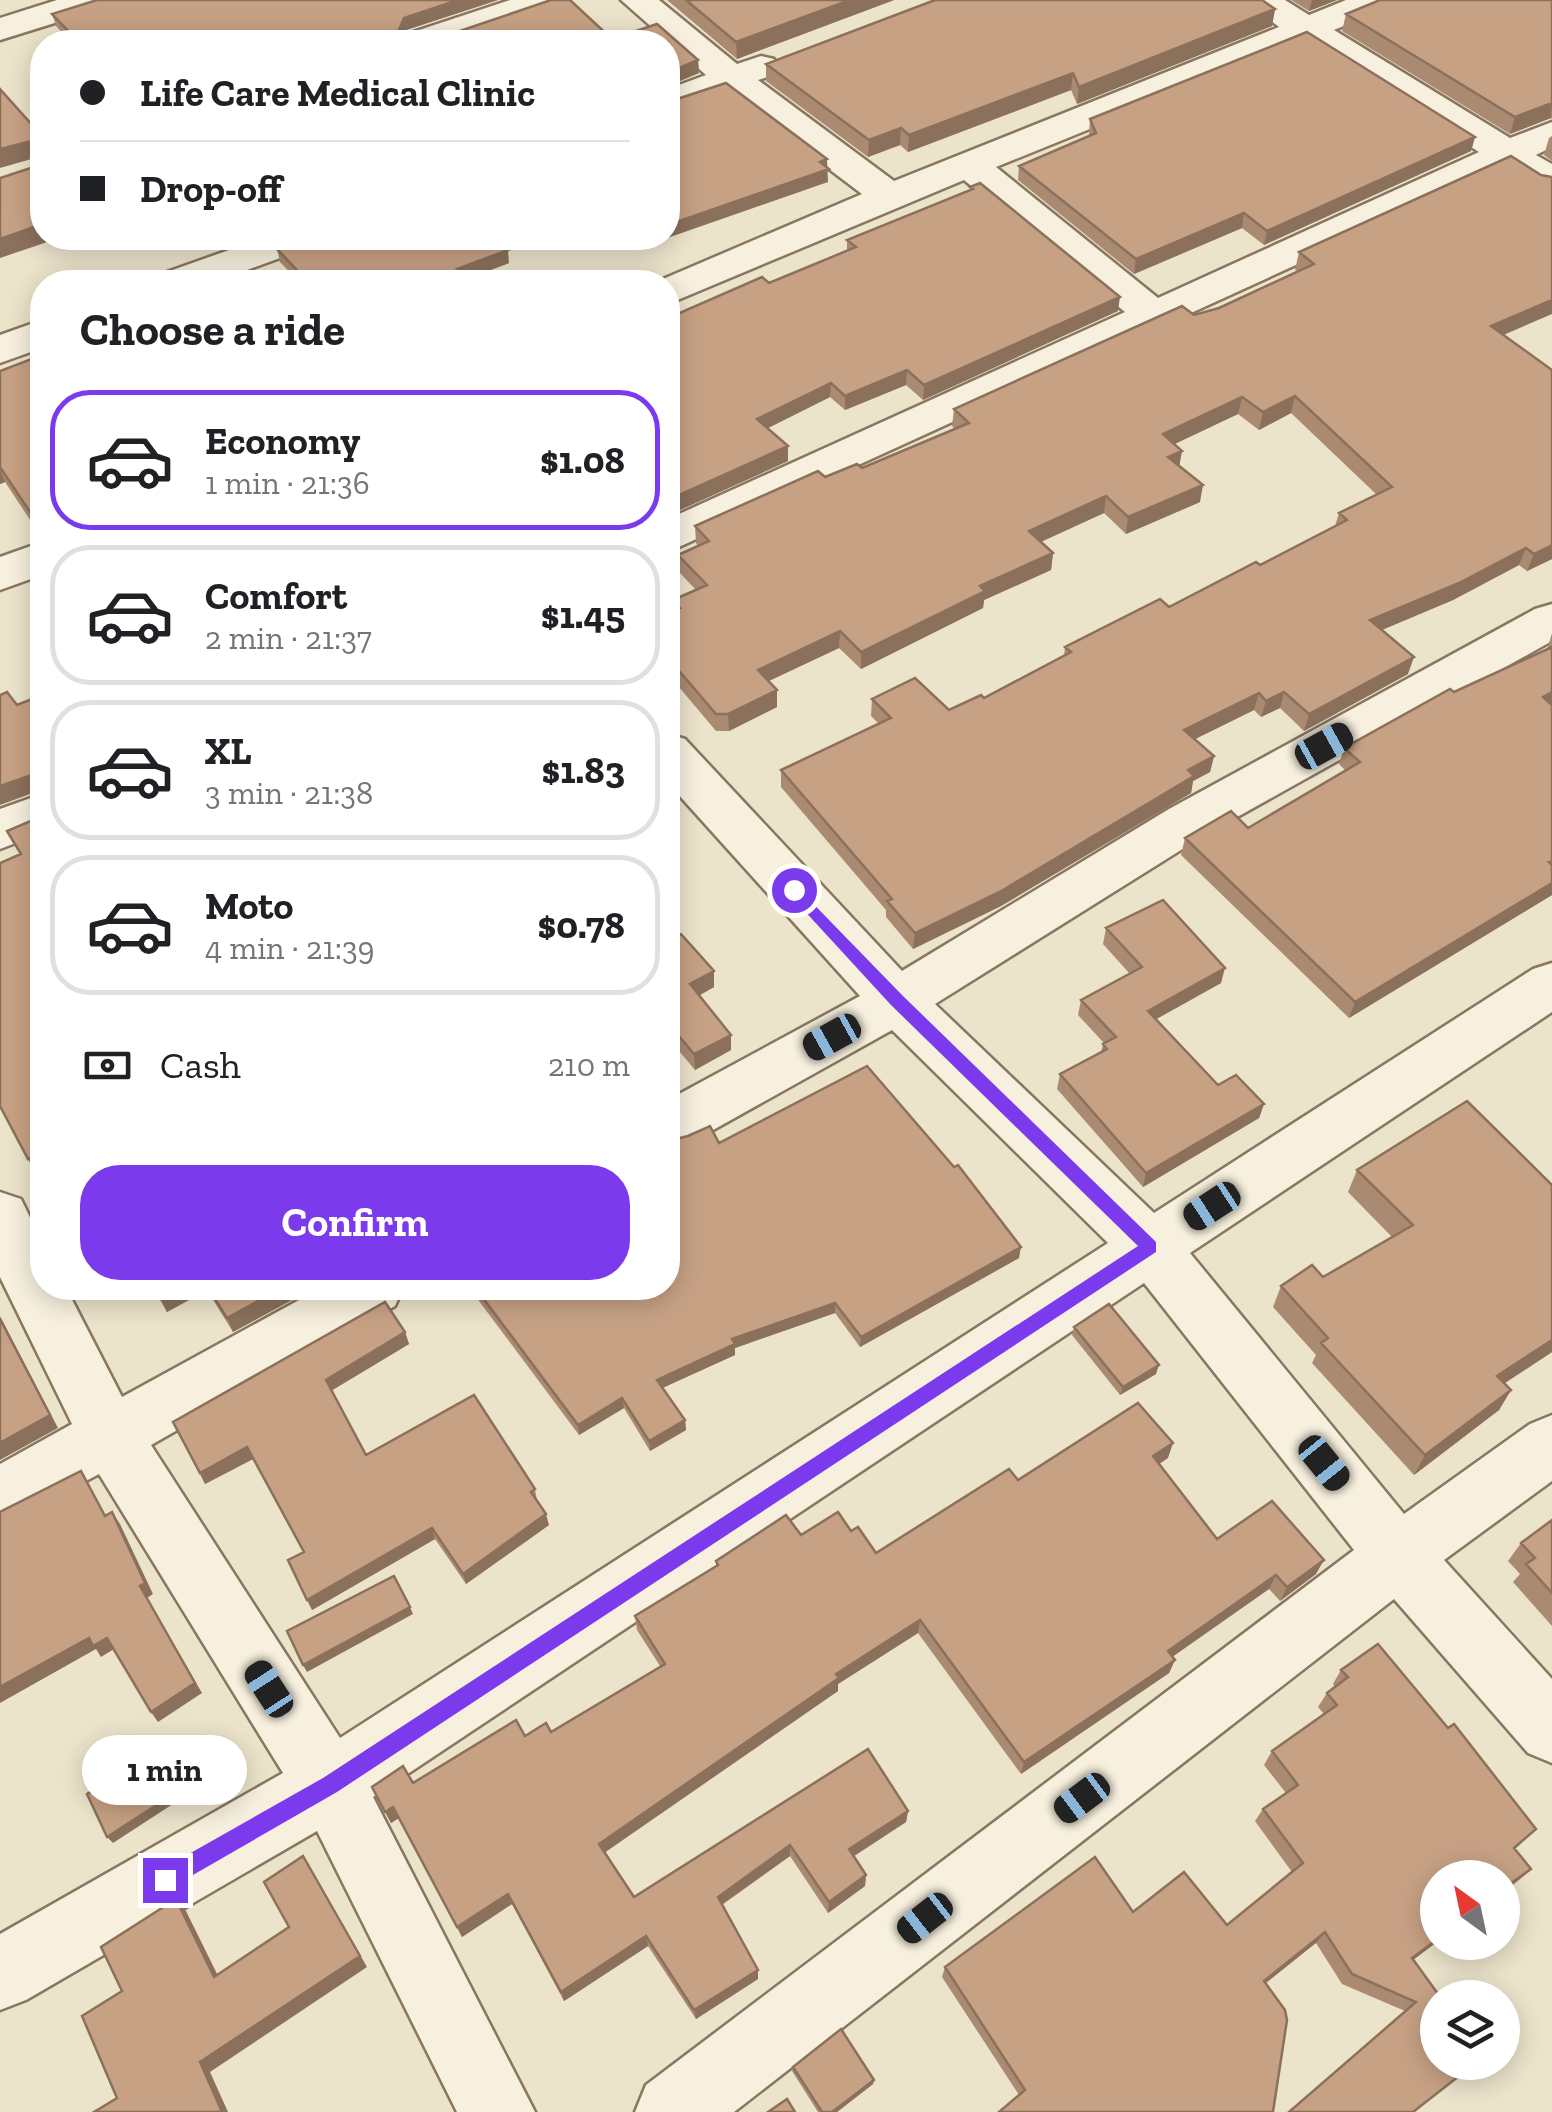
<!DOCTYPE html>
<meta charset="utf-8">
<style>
body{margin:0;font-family:"Zilla Slab",serif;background:#f2f2f2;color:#202124;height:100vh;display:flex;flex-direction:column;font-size:38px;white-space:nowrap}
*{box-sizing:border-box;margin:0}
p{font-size:32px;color:#757577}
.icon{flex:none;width:55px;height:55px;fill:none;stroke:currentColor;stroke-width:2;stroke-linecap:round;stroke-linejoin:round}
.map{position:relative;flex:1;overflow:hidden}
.details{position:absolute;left:30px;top:270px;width:650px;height:1030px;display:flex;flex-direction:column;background:#fff;border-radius:40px;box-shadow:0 5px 25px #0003}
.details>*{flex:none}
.top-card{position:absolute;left:30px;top:30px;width:650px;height:220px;border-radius:40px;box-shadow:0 5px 25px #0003;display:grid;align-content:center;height:220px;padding:0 50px;background:#fff}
.needle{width:65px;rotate:327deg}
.buttons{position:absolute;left:1420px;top:1860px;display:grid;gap:20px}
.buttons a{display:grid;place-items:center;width:100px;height:100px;border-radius:50%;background:#fff;box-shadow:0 5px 25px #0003;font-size:50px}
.end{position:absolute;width:45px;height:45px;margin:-22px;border:12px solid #7c3aed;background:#fff;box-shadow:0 0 0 5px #fff}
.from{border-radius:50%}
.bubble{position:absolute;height:70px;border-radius:35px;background:#fff;box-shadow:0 5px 25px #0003;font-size:32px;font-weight:700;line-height:70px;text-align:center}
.car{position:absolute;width:30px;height:60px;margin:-30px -15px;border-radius:12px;box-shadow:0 0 8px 2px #0007;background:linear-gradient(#222 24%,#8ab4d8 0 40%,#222 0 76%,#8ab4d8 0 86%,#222 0)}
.top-card b{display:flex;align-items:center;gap:35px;height:95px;font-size:38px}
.top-card b+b{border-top:2px solid #e0e0e0}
.top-card i{width:25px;height:25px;background:#202124}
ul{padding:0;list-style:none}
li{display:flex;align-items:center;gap:30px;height:140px;margin:0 20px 15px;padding:0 30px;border:5px solid #e0e0e0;border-radius:40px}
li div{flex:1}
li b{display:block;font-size:38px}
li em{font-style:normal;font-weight:700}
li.current{border-color:#7c3aed}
li>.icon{width:90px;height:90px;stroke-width:1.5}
h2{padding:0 50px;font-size:45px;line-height:120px}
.pay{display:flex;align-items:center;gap:25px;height:110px;padding:0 50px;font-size:38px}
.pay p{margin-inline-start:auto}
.action{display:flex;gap:20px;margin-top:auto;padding:20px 50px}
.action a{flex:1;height:115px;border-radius:40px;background:#7c3aed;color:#fff;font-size:40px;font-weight:700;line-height:115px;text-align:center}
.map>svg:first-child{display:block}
</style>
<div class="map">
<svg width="1552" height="2112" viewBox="0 0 1552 2112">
<rect width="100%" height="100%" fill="#ece3cb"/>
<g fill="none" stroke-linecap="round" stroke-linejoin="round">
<defs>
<path id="street" d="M57,0H111L106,7L0,40V18Z
M510,0H562L557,7L454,42H402L407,34Z
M621,0H659L737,64L761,56L774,59L779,67L774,75L758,80L894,181L1279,27L1244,0H1285L1309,15L1346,0H1394L1389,7L1334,30L1510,138L1552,122V147L1536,155L1552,164V193L1538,189L1506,169L668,552V519L1125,312L964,180L668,304V282H656L862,194L727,92L668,112V89L706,75ZM1304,42L1479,152L1158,298L996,167Z
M263,238H319L313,246L214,282H158L164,273Z
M42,320V348L0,363V335Z
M42,542V575L0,590V557Z
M1552,604V641L1205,835L935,1004L1154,1213L1533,969L1552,963V1012L1190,1253L1404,1514L1530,1424L1552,1415V1481L1444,1560L1552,1679V1763L1528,1753L1394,1599L734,2112H635L646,2085L1354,1550L1144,1283L373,1797L535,2112H457L317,1831L26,2000L0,2010V1934L283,1773L99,1474L0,1527V1464L72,1424L0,1277V1192L21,1199L42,1242V1288H66L122,1397L321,1288H403L395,1306L151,1445L340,1738L1108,1243L892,1030L688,1144L668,1150V1100L860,996L668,783V734L685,739L902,971L1169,809L1535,609Z
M42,794V833L0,849V809Z"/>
</defs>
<use href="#street" stroke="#887660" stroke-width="5"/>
<use href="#street" fill="#f7f0de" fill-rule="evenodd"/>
</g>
<path fill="#ab8a72" d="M97,0H498L406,30L405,32L454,33L551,0H570L612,39L657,24L698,60L699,73L668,86V42H71L56,26L52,14Z
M667,0H894L737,59Z
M1291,0H1337L1309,11Z
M1552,0V119L1551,118L1510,134L1342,31L1346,14Z
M1275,9L1272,26L1077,104L1071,90L908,152L900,145L868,157L766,81V64Z
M1090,119L1475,137L1471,151L1264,245L1242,228L1134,274L1018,180L1019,166L1089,135Z
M1552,136V161L1544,155L1549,138Z
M1541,175L1503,335L1552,559L1527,571L1519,565L1453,600L1382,630L1408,674L1304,731L1280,708L1261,717L1254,710L1195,739L1214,756L1210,772L1193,781L1191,793L1001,906L913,949L886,917V910L781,787V770L879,724L871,716L872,699L949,710L984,698L1064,656L1065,647L1169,607L1260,565L1335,526L1339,513L1377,495L1291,413L1259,430L1238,414L1174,444L1179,466L1200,502L1126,534L1104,513L1041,542L1053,553L1051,570L984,600L983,608L861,669L839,648L769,681L777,707L729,731H716L668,674V613L673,611V600L696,590L679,572L678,555L698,546L696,543L695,526L825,477L862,468L955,429L952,426L954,409L1194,315L1219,308L1298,271L1295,270L1299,252Z
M970,187L1118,311L923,400L906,385L845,410L830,397L768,428L788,461L669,515L668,318L769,283L847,251V240L970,191Z
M277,249L509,263L467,279L470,282H299L280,262Z
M0,371L42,538L5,482L0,484Z
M1552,633V895L1349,1018L1181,855L1185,838L1248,828L1346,771L1339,764L1344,748L1454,692L1547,650Z
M1106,928L1221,983L1156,1019L1218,1085L1264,1104L1259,1118L1143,1187L1057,1089L1060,1074L1101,1052L1103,1044L1104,1043L1078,1015L1081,1000L1130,974L1103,944Z
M668,931L714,987L700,995L731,1035V1050L695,1070L668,1038Z
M719,1143L1019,1258L860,1347L835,1313L735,1348V1355L662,1388L685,1420L686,1430L650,1451L624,1408L579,1435L479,1301L477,1290L668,1288Z
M1357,1170L1552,1185V1352L1505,1383L1511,1390L1499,1410L1414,1475L1312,1363L1316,1355L1273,1307L1281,1286L1323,1277L1392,1237L1348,1192Z
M153,1288H314L233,1332L207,1290L167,1312Z
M1074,1327L1156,1374L1120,1395L1072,1335Z
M405,1332L409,1344L332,1390L366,1455L535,1489L537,1501L549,1525L466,1584L435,1539L312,1610L304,1552L253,1459L205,1484L173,1422Z
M1168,1458L1159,1464L1217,1539L1316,1574L1280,1601L1269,1589L1172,1657L1175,1660L1169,1673L1021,1774L918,1633L838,1684V1691L604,1853L634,1897L868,1749L908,1811L906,1822L854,1856L866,1875L865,1886L828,1913L790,1856L722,1905L758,1979L696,2019L648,1946L564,2001L512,1904L462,1937L399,1818L391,1823L372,1787L413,1783L525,1736L551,1732L660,1666L637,1630L635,1616L716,1567V1561L801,1535L851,1531L876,1553L1018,1480Z
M1552,1520V1626L1513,1582L1520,1574L1508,1561L1521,1543Z
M1341,1670L1523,1841L1515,1849L1531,1869L1518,1881L1413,1960L1441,1998L1405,2011L1342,1984L1316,1943L1019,2095L942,1977L945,1967L1133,1912L1227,1925L1292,1872L1255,1821L1263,1809L1286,1793L1264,1765L1272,1751L1324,1714L1318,1707L1327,1693L1335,1687L1333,1684Z
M793,2067L874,2080L873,2084L837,2112H818L792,2071Z"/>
<path fill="#8b715c" d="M458,0H498L406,30L401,42L398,32L404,18Z
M850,0H894L737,59L736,42Z
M1312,0H1337L1309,11Z
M1275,9L1272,26L1077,104L1079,87Z
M698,60L699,73L668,86V73Z
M1073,73L1071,90L908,152L909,135Z
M1552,103L1551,118L1510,134L1515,117Z
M901,128L900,145L868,157L869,140Z
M1475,137L1471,151L1264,245L1267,231Z
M39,139L42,156L0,168V149Z
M827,159L828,182L653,243V238H668V225Z
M1244,213L1242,228L1134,274L1136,259Z
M42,224V238H59L0,258V239Z
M508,250L509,263L459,282L457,269Z
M1120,297L1118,311L923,400L924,385Z
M1552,300V314L1485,343L1491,326Z
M907,370L906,385L845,410V396Z
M831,383L830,397L758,433L757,419Z
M1295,396L1291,413L1259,430L1263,412Z
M1242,397L1238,414L1160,451L1163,434Z
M788,446V461L669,515L668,500Z
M1182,451L1179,468L1168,457Z
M0,469L5,482L0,484Z
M1203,485L1200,502L1126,534L1128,517Z
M1106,496L1104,513L1027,548L1029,531Z
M42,519V538L36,521Z
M1552,545V559L1527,571L1534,554Z
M1526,548L1519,565L1453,600L1365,637L1370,620Z
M1053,553L1051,570L984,600L983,608L861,669V652L980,586Z
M840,631L839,648L758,686V670Z
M1414,657L1408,674L1304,731L1309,714Z
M777,690V707L729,731L728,714Z
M1284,692L1280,708L1261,717L1266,701Z
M1552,692V706L1543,697Z
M1259,693L1254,710L1181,746L1184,730Z
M1214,756L1210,772L1193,781L1191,793L1001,906L913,949L915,933Z
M34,774L41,790L0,805V786Z
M1552,883V895L1349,1018L1355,1002Z
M1225,968L1221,983L1144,1026L1148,1011Z
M714,971V987L691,1000L690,984Z
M731,1035V1050L695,1070L694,1054Z
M1264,1104L1259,1118L1143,1187L1146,1173Z
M42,1152V1171L36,1174L28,1159Z
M1021,1247L1019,1258L860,1347L861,1337Z
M179,1288H206L207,1290L167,1312L160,1297Z
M282,1288H314L233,1332L227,1318Z
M835,1303V1313L735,1348V1355L658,1390L657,1380L732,1339Z
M0,1316L58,1428L0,1460Z
M405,1332L409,1344L331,1391L326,1380Z
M1552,1340V1352L1485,1396L1497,1376Z
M1159,1365L1156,1374L1120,1395L1123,1387Z
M1511,1390L1499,1410L1414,1475L1425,1455Z
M622,1398L624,1408L579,1435L578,1425Z
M685,1420L686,1430L650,1451L649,1441Z
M1173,1443L1168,1458L1148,1471L1153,1456Z
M247,1447L253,1459L205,1484L200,1473Z
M112,1512L120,1524L153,1594L147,1598L202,1693L158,1722L151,1712L140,1586Z
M546,1514L549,1525L466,1584L463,1574Z
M432,1528L435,1539L312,1610L307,1600Z
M1324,1560L1316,1574L1280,1601L1287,1587Z
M1276,1575L1269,1589L1162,1664L1168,1651Z
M410,1607L413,1614L307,1672L303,1665Z
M920,1620L918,1633L838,1684V1691L601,1855L599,1844L836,1674Z
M89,1638H107L114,1649L101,1657L96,1649L0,1703V1687Z
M1175,1660L1169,1673L1021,1774L1024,1762Z
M172,1742L196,1789L113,1843L107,1837Z
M393,1807L399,1818L391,1823L385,1812Z
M908,1811L906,1822L848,1860L849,1849Z
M790,1845V1856L718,1907V1897Z
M303,1856L367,1967L210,2072L228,2112H222L200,2062L360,1956Z
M866,1875L865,1886L828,1913L829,1902Z
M508,1894L512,1904L462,1937L457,1927Z
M176,1899L186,1911L224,1988L214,1977Z
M1325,1932L1316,1943L1256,1991L1264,1981Z
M646,1936L648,1946L564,2001L561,1992Z
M1438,1939V1941L1401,1969L1412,1958Z
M758,1970V1979L696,2019L694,2010Z
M874,2080L873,2084L837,2112H832Z"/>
<path fill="#c7a184" stroke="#8b715c" stroke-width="2.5" d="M97,0H458L404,18L398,32L454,33L551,0H570L612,39L657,24L698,60L668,73V42H79L52,14Z
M686,0H850L736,42Z
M935,0H1262L1275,9L1079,87L1073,73L909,135L901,128L869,140L766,64Z
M1380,0H1552V103L1515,117L1346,14Z
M1307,32L1475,137L1267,231L1244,213L1136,259L1019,166L1096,133L1090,119Z
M726,83L827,159L820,162L829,169L668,225V102Z
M0,89L42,136V224L0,239V178L40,165L39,139L0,149Z
M1511,156L1541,175L1552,177V300L1491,326L1552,370V545L1534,554L1526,548L1459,583L1370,620L1414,657L1309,714L1284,692L1266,701L1259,693L1184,730L1214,756L1188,770L1194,776L1003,890L915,933L887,901L892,899L781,770L891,718L872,699L915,678L949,710L981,695L984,698L1071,652L1065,647L1160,599L1169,607L1256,562L1260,565L1347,520L1339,513L1392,487L1295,396L1263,412L1242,397L1163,434L1182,451L1168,457L1203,485L1128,517L1106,496L1029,531L1053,553L980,586L985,591L861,652L840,631L758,670L777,690L728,714H716L668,658V613L680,608L673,600L707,585L678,555L709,541L695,526L818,471L825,477L857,464L862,468L969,423L954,409L1182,306L1194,315L1219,308L1314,264L1299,252Z
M980,183L1120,297L924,385L907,370L845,396L831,383L757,419L788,446L668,500V360L674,357L668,351V318L762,277L769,283L856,247L847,240L973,189L970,187Z
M309,238H494L508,250L457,269L470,282H308L277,249Z
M42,355V519L36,521L0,467V371Z
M1552,647V692L1543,697L1552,705V861L1549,862L1552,865V883L1355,1002L1185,838L1231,811L1248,828L1360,762L1344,748L1450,689L1454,692Z
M7,692L17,705L42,695V1152L28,1159L0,1106V863L21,854L7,831L38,818L39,777L34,774L0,786V695Z
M1163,900L1225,968L1148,1011L1218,1085L1236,1075L1264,1104L1146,1173L1060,1074L1107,1049L1103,1044L1116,1037L1081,1000L1142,967L1106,928Z
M668,931L674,938L681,934L714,971L690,984L731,1035L694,1054L668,1023Z
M867,1066L954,1167L958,1165L1021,1247L861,1337L835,1303L732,1339L735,1344L657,1380L685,1420L649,1441L622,1398L578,1425L477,1290L482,1288H668V1141L688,1136L710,1126L719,1143Z
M1467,1101L1552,1185V1340L1497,1376L1511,1390L1425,1455L1321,1343L1328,1338L1281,1286L1312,1265L1323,1277L1413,1225L1357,1170Z
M155,1288H179L160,1297Z
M208,1288H282L227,1318Z
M385,1302L405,1332L326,1380L366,1455L474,1395L535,1489L531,1492L546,1514L463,1574L432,1528L307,1600L288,1560L304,1552L247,1447L200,1473L173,1422Z
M1109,1304L1159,1365L1123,1387L1074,1327Z
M0,1319L50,1415L0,1443Z
M1138,1403L1173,1443L1153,1456L1217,1539L1272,1501L1324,1560L1287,1587L1276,1575L1168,1651L1175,1660L1024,1762L920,1620L836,1674L839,1678L599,1844L634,1897L868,1749L908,1811L849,1849L866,1875L829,1902L790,1845L718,1897L758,1970L694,2010L646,1936L561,1992L508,1894L457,1927L393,1807L385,1812L372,1787L403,1766L413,1783L516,1720L525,1736L546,1723L551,1732L665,1664L635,1616L718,1565L716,1561L786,1515L801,1535L838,1512L851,1531L858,1527L876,1553L1009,1469L1018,1480Z
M81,1471L105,1516L112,1512L145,1583L140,1586L195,1683L151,1712L107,1638L93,1646L89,1638L0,1687V1512Z
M1552,1520V1593L1526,1564L1535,1558L1521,1543Z
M394,1576L410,1607L303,1665L287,1631Z
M1378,1644L1448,1728L1454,1724L1536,1829L1514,1848L1531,1869L1502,1890V1878H1438V1939L1412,1958L1441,1998H1438V2062H1477L1413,2112H1289L1416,2002L1352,1974L1325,1932L1264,1981L1285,2010L1287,2020L1273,2112H999L1025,2090L945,1967L1095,1857L1133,1912L1184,1872L1227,1925L1303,1863L1263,1809L1298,1785L1272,1751L1337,1705L1327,1693L1348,1677L1341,1670Z
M172,1742L192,1782L107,1837L87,1794Z
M303,1856L360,1956L200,2062L222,2112H94L117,2098L82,2016L122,1991L101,1947L176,1899L214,1977L289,1927L264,1882Z
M841,2029L874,2080L832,2112H822L793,2067Z
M787,2099L795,2112H768Z"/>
<path fill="#7c3aed" d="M794,884L903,996L1156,1242V1252L337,1792L172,1887L165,1890L157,1887L154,1880L157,1872L323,1778L1138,1246L891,1005L789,894V886Z"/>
</svg>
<div class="buttons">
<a><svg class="needle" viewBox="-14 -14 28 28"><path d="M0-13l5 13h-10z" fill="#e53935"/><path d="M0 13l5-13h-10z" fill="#757577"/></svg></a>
<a><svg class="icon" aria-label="layers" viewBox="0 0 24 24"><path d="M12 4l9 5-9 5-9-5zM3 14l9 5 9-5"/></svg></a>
</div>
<i class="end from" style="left:794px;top:890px"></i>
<i class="end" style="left:165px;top:1880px"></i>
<div class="bubble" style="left:82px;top:1735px;width:165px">1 min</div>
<i class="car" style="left:1324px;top:746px;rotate:61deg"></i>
<i class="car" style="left:832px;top:1037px;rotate:241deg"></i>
<i class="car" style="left:1212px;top:1206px;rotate:237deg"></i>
<i class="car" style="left:1324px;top:1463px;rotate:141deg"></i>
<i class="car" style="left:269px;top:1689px;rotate:327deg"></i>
<i class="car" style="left:1082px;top:1798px;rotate:233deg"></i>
<i class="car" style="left:925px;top:1918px;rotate:232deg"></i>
<div class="top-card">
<b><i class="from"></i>Life Care Medical Clinic</b>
<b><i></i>Drop-off</b>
</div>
<section class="details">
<h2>Choose a ride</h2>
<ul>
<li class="current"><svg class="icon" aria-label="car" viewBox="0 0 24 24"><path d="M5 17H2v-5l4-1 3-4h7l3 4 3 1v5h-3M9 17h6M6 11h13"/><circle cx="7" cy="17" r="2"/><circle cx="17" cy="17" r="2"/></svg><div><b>Economy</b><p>1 min · 21:36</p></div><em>$1.08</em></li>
<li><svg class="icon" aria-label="car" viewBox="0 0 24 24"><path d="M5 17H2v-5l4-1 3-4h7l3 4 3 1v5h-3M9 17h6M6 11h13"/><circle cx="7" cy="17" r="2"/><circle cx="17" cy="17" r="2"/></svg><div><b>Comfort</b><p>2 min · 21:37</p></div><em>$1.45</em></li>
<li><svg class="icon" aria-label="car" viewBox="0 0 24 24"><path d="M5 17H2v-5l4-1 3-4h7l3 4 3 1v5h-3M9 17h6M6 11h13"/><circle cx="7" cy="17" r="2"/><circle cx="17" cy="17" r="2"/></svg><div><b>XL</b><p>3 min · 21:38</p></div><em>$1.83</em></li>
<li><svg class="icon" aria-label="car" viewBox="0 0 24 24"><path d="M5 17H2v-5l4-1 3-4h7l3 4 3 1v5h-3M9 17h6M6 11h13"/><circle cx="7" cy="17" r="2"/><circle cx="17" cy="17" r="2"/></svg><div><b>Moto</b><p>4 min · 21:39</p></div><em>$0.78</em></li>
</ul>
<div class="pay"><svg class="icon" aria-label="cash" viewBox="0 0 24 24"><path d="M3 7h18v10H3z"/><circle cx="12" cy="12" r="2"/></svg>Cash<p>210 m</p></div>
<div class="action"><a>Confirm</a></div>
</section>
</div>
